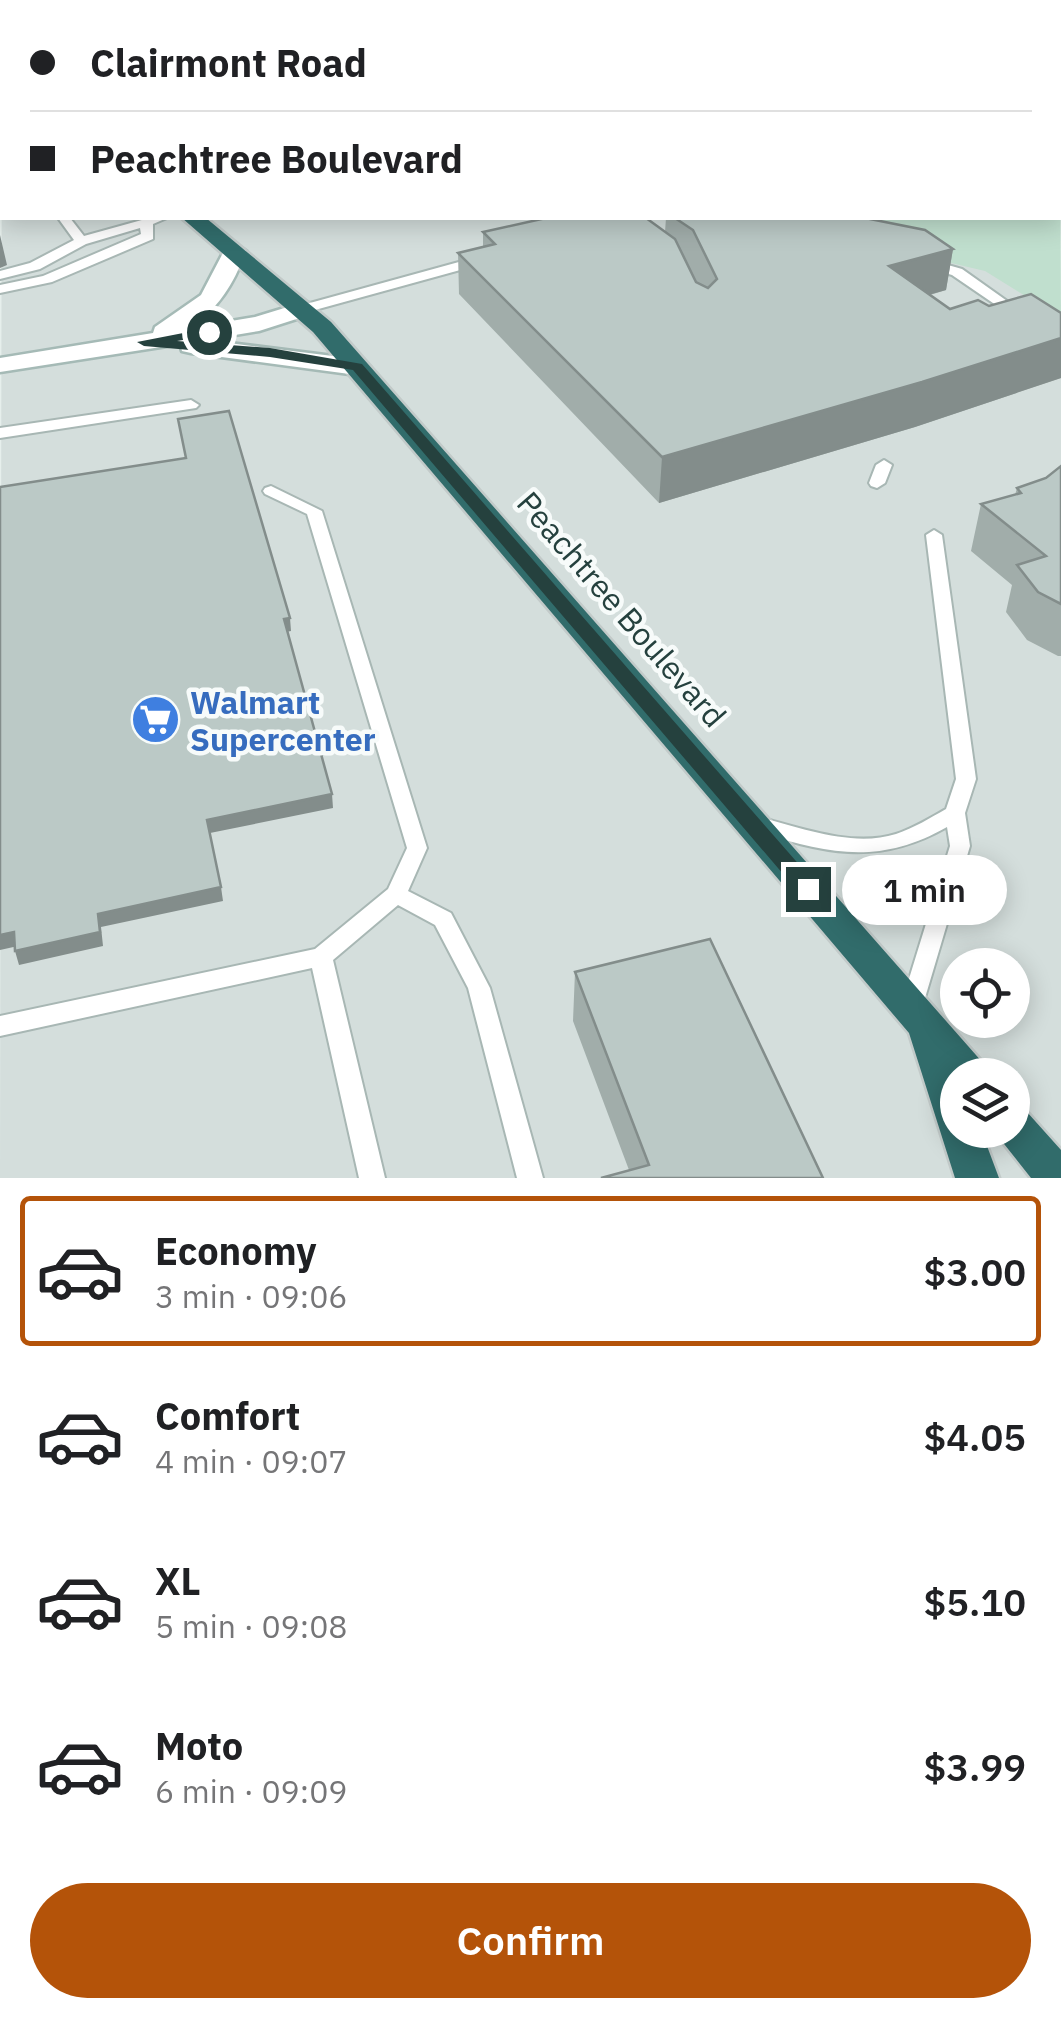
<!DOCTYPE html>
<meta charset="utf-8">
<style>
body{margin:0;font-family:"IBM Plex Sans",sans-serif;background:#f2f2f2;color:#202124;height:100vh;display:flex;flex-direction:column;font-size:38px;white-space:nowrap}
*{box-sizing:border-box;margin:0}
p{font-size:32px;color:#757577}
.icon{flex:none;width:55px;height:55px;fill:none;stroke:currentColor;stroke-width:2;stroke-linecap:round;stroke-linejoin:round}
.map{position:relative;height:1178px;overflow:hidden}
.side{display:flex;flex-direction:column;background:#fff;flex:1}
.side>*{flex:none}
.guide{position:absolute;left:0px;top:0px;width:1062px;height:220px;box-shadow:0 5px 25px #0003;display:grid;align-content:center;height:220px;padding:0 30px;background:#fff}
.buttons{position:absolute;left:940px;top:948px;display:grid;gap:20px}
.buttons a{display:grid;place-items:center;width:90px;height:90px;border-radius:50%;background:#fff;box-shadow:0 5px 25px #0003;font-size:50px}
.end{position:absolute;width:45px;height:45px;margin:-22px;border:12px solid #25413e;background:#fff;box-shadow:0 0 0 5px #fff}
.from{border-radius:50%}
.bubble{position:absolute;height:70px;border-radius:35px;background:#fff;box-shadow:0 5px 25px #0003;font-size:32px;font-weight:600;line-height:70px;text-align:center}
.guide b{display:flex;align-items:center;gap:35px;height:95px;font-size:38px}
.guide b+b{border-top:2px solid #e0e0e0}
.guide i{width:25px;height:25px;background:#202124}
ul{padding:18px 0 0;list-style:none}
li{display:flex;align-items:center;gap:30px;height:150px;margin:0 20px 15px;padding:0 10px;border:5px solid transparent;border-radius:10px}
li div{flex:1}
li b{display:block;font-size:38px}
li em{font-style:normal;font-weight:600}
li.selected{border-color:#b45309}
li>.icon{width:90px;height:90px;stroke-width:1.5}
.button{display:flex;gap:20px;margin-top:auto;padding:20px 30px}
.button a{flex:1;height:115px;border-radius:60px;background:#b45309;color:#fff;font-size:40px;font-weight:600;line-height:115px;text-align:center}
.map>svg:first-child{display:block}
</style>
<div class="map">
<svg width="1061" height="1178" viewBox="0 0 1061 1178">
<rect width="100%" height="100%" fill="#e6efec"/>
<path fill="#d4dedc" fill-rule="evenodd" d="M2,6V218H916L1061,304V1178H0ZM958,965H1012V1020H958ZM958,1075H1012V1130H958Z"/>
<path fill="#c0dfce" d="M1060,113L1061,318L985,271L760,218H1060Z"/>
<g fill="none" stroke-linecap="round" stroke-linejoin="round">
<defs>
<path id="lane" d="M624,0H634V2H624Z
M0,161L2,162V174L0,173Z
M2,209V217L0,218V210Z
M58,218H70L84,236L149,218H167L153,224V239L52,282L0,293V285L43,276L141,234L140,228L86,244L40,269L0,279V271L30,263L74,240Z
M477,257L482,258V264L304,313L297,309L299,306Z
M927,259L962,269L1024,313L1022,316H1012L952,275L922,266V260Z
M191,400L199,405L196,408L0,438V428Z
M884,460L892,465L885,483L877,488L871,486L869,483L876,465Z
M271,486L322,511L427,848L408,891L451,913L490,988L543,1178H517L468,988L435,925L398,905L333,960L385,1178H359L312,968L0,1036V1016L315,949L388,889L407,848L307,514L265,494L263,491L265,488Z
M934,530L942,535L976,779L965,813L970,846L922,1008L919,1015L911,1017L903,1015L900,1008L950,846L947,827C875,868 823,852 748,829L745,824L748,819L755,816C798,827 852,848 896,834C914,828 930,818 946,809L956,779L926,535Z"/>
<path id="secondary" d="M235,244L246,251C234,283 219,309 189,328L255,317L304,302L312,304L316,309L312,314L259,331L205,340L357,359L370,367L366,372L357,375L191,353L182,351L180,344L0,372V358L153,333L155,327L201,295L224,251Z"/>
<path id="highway" d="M0,59H2V70H0Z
M182,218H206L331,322L983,1063L989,1075H958V1130H981L999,1178H955L909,1033L313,332Z
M1012,1107L1027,1112L1061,1150V1178H1031L993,1130H1012Z"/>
</defs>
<use href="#lane" stroke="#a8b7b4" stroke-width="4"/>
<use href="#secondary" stroke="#a5bab6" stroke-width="5"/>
<use href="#highway" stroke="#c2cac9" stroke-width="5"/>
<use href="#lane" fill="#fff" fill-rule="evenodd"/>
<use href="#secondary" fill="#fff" fill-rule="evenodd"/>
<use href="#highway" fill="#316c6b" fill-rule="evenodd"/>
</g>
<path fill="#a1adaa" d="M33,0H170L175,2H33Z
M262,0H592L586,2H268Z
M666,218H865L953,249L946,290L930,295L950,309L1061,338V378L915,427L659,503L459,294L458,253L483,247V232H665Z
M1061,466V656H1058L1027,640L1006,612L1012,585L971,551L981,504L1015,495L1017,488L1046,478Z
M575,972L823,1178L629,1170L573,1021Z"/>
<path fill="#838d8b" d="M494,0H592L586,2H487Z
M0,235L7,265L0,268Z
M953,249L946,290L882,308L889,266Z
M1061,338V378L915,427L659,503L662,457Z
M290,618L291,631L286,632L284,619Z
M332,794L333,808L210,833L207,820Z
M221,887L223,901L101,927L103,946L19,965L15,951L98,914Z
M14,932L18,946L0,950V935Z"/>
<path fill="#bbc9c6" stroke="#838d8b" stroke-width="2.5" d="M87,0H169L175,2H93Z
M350,0H494L487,2H356Z
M546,218H646L675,239L696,282L708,288L717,279L693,230L675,218H865L925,230L953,249L889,266L950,309L978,300L989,306L1031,294L1061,313V338L922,382L662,457L458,253L495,244L483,232Z
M229,411L290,618L284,619L332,794L207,820L221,887L98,914L100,932L15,951L14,932L0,935V487L186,458L178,419Z
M1061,466V604L1038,592L1017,565L1046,556L981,504L1021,493L1017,488L1046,478Z
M710,939L823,1178H601L649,1165L575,972Z"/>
<path fill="#25413e" d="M209,328L213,329V335L177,341L270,348L362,364L816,884V895H801L353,370L270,357L144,346L137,342Z"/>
<defs>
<symbol id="supermarket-disc" viewBox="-11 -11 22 22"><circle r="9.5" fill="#3f7fe0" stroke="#f7fbfa"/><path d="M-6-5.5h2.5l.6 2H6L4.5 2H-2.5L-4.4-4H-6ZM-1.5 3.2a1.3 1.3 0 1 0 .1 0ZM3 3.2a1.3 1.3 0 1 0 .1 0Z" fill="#fff"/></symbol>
</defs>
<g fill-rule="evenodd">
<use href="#supermarket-disc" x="128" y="692" width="55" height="55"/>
</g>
<g text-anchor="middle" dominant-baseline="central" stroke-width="9" stroke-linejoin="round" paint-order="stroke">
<g font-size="32" fill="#25413e" stroke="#f7fbfa">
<text transform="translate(622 609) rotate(49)">Peachtree Boulevard</text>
</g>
<g font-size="32" font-weight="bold" fill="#366cbe" stroke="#f7fbfa" text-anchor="start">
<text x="190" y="702">Walmart<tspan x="190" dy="37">Supercenter</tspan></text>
</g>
</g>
</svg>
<div class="buttons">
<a><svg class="icon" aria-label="locate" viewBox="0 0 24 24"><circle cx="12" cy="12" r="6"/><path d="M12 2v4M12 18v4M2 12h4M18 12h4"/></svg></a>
<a><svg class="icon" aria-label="layers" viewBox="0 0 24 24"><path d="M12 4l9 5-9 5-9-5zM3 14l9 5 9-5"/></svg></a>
</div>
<i class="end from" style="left:209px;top:332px"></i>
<i class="end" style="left:808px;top:889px"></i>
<div class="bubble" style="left:842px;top:855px;width:165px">1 min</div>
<div class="guide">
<b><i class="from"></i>Clairmont Road</b>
<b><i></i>Peachtree Boulevard</b>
</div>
</div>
<section class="side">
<ul>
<li class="selected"><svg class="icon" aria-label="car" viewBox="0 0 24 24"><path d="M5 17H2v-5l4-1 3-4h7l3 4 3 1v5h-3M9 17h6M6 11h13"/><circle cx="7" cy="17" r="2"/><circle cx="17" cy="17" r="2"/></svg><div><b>Economy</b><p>3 min · 09:06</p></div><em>$3.00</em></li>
<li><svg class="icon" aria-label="car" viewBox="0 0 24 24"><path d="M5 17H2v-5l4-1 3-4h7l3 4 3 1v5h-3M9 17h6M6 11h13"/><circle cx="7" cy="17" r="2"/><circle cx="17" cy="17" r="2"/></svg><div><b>Comfort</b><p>4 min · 09:07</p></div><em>$4.05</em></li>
<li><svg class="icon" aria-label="car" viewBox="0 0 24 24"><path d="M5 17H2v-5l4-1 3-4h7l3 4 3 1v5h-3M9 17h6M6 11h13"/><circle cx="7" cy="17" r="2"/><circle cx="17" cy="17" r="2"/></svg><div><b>XL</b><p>5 min · 09:08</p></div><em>$5.10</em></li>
<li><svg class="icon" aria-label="car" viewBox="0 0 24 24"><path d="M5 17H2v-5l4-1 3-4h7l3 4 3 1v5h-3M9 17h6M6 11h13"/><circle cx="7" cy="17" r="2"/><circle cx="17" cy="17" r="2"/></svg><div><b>Moto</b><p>6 min · 09:09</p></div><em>$3.99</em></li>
</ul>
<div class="button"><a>Confirm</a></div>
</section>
